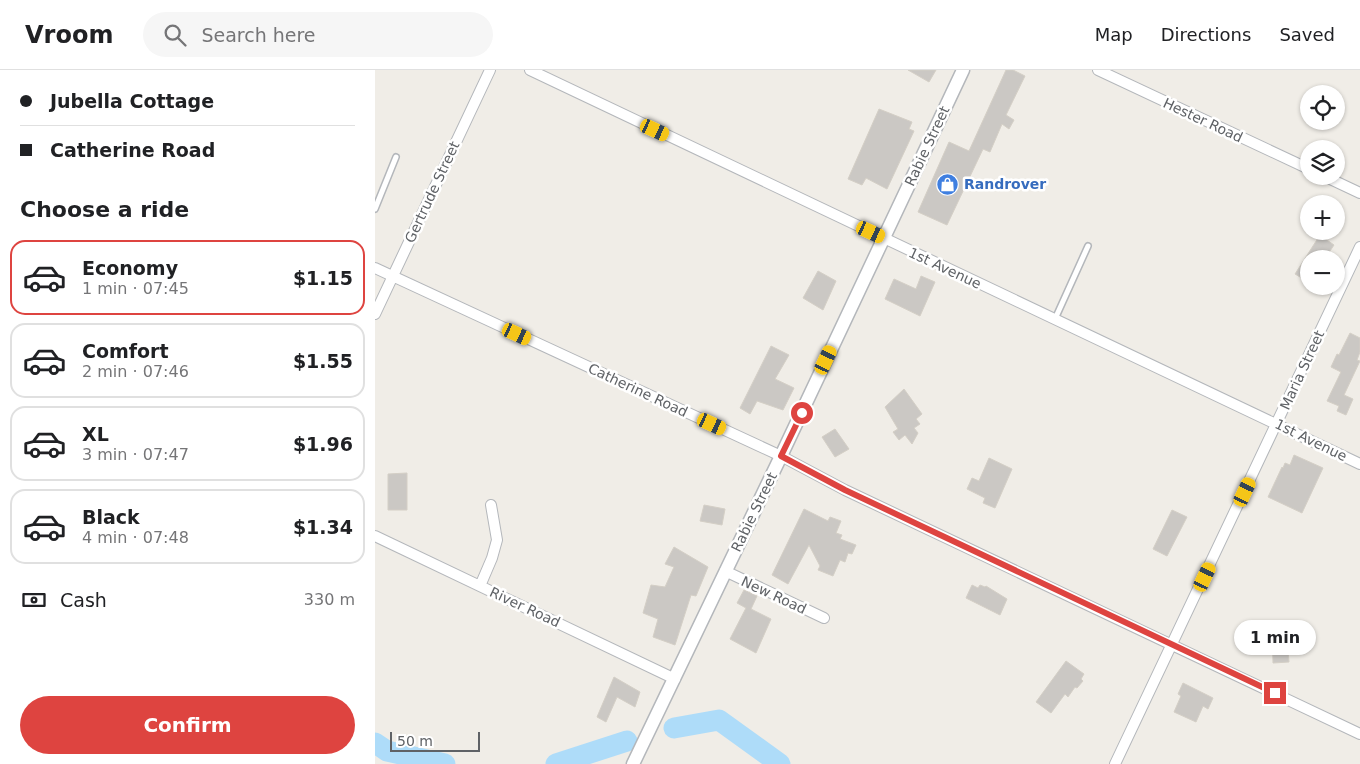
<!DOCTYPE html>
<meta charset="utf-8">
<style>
body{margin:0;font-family:"DejaVu Sans",sans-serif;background:#f6f6f6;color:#202124;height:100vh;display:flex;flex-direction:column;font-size:19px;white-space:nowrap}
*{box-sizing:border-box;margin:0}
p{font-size:16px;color:#757577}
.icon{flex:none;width:28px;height:28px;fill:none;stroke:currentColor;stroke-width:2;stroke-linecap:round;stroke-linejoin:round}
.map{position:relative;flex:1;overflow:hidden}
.details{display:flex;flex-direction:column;background:#fff;width:375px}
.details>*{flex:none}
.banner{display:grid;align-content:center;height:110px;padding:0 20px;background:#fff}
.controls{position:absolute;left:925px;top:15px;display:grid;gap:10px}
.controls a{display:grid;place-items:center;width:45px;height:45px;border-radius:50%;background:#fff;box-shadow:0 1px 4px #0004;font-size:25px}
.scale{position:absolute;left:15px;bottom:12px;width:90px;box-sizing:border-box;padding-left:5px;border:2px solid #5f6266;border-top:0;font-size:14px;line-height:18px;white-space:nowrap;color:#5f6266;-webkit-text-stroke:4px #fff;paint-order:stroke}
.end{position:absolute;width:22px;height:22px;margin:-11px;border:6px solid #de4440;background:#fff;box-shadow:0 0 0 2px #fff}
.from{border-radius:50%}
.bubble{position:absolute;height:35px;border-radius:18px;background:#fff;box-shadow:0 1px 4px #0004;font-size:16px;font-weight:700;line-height:35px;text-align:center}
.car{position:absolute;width:15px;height:30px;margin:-15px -8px;border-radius:6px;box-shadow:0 0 4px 1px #0007;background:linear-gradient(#f5c518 24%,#345 0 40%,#f5c518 0 76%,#345 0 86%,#f5c518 0)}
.banner b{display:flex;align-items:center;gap:18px;height:48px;font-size:19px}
.banner b+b{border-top:1px solid #e0e0e0}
.banner i{width:12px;height:12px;background:#202124}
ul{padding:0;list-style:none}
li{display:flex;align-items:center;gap:15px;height:75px;margin:0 10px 8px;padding:0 10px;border:2px solid #e0e0e0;border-radius:15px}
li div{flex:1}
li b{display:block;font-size:19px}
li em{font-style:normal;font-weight:700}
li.current{border-color:#de4440}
li>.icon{width:45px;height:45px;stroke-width:1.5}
h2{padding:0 20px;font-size:22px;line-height:60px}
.pay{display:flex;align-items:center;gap:12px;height:55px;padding:0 20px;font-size:19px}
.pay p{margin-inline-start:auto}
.action{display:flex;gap:10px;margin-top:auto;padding:10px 20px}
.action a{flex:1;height:58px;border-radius:30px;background:#de4440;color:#fff;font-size:20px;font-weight:700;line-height:58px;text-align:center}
header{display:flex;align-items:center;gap:30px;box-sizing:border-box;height:70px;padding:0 25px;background:#fff;border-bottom:1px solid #e0e0e0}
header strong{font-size:24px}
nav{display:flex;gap:28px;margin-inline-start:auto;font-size:18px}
.search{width:350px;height:45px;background:#f6f6f6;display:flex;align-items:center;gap:12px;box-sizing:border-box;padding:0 18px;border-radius:28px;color:#757577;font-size:19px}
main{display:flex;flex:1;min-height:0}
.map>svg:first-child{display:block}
</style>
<header>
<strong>Vroom</strong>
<div class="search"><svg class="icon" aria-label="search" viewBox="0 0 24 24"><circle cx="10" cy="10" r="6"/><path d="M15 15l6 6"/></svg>Search here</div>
<nav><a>Map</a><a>Directions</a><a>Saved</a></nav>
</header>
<main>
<section class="details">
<div class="banner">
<b><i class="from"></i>Jubella Cottage</b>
<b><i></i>Catherine Road</b>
</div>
<h2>Choose a ride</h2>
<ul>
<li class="current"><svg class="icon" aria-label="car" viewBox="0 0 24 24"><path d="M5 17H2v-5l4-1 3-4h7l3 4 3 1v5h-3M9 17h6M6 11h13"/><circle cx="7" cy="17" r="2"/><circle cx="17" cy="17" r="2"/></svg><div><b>Economy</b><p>1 min · 07:45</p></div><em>$1.15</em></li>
<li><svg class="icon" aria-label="car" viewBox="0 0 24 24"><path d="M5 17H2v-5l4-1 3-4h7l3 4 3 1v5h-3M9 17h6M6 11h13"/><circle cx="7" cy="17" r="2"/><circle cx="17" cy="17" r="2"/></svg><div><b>Comfort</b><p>2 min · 07:46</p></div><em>$1.55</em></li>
<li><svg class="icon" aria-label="car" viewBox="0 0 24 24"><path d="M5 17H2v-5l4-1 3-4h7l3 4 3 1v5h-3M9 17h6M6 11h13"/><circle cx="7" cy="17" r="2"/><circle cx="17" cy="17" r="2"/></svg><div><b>XL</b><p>3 min · 07:47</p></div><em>$1.96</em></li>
<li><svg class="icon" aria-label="car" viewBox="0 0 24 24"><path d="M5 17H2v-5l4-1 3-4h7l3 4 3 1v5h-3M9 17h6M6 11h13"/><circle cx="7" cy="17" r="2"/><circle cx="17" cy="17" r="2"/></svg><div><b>Black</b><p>4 min · 07:48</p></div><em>$1.34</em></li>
</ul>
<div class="pay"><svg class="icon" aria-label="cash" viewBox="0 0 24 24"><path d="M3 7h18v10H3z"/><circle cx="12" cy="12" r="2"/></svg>Cash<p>330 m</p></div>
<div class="action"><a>Confirm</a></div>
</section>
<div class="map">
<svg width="985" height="694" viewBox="0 0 985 694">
<rect width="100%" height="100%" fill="#f0ede7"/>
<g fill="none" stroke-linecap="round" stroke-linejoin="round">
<path stroke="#aedcf9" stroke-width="21" d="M299,658L344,650L405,694
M0,673L12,681L70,694
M181,694L252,671"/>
</g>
<path fill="#cbc8c4" stroke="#d4cfc6" d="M533,0H561L554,12Z
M631,0H638L650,6L631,45L639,50L634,59L627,54L615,82L608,79L572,155L543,142L574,72L594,81Z
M504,39L537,52L534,59L539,61L512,119L491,108L487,115L473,109Z
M945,165L959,175L951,187L947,185L944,189H934V204L930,210L920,204Z
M443,201L461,211L448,240L428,228Z
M546,206L560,212L545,246L510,229L519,209L541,219Z
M975,263L985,268V282L982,290L985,291L969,325L978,329L971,345L962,341L964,336L952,331L966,302L956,297L962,284L964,285Z
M396,276L414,285L400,309L419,318L408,340L382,331L375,344L365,338Z
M529,319L547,344L541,349L545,354L539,358L543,363L537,374L530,365L524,370L518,362L523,359L510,337Z
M460,359L474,379L460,387L447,367Z
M919,385L948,398L927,443L893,427L907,397L908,398L910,393L915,395Z
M614,388L637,399L620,438L608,433L610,428L592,419L597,408L604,411Z
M32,403V440H13V404Z
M329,435L350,439L347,455L325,451Z
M429,439L453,451L455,447L466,451L461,463L467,465L465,469L481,475L477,484L473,483L470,492L465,490L458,506L443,500L445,496L434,475L413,514L397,505Z
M797,440L812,447L792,486L778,479Z
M299,477L333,497L321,526L316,525L300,575L278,567L283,549L268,543L276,515L290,517L299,497L290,494Z
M597,515L603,518L605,515L610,517L611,516L632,529L625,545L591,528Z
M369,520L382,526L376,539L396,549L381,583L355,569L371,538L362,533Z
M897,555H911L914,592L898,593Z
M691,591L709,604L706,609L708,611L702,618L700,617L693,627L690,624L676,643L661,632Z
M239,607L265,622L260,637L242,627L231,652L222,647Z
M808,613L838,628L833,639L828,636L821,652L799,642L806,626L803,624Z"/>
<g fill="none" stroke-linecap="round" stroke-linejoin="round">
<defs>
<path id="service" d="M0,139L21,87
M680,249L713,176"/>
<path id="minor" d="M155,0L985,394
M723,0L934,99
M949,106L985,123
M0,198L406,386L470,420L985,664
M0,244L115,0
M0,466L300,609
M350,501L449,548
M105,516L117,488L122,470L116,435
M740,694L985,177"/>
<path id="tertiary" d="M258,694L406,386L588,0"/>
</defs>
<use href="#service" stroke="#b4b7bb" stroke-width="8"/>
<use href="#minor" stroke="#b4b7bb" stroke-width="12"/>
<use href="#tertiary" stroke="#b4b7bb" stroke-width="15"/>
<use href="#service" stroke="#fff" stroke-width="5"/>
<use href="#minor" stroke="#fff" stroke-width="10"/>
<use href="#tertiary" stroke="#fff" stroke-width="12"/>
</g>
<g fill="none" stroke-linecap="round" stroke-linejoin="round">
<path stroke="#de4440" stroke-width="6" d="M427,343L406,386L470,420L900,623"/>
</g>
<defs>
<symbol id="shop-disc" viewBox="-11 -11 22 22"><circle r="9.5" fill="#3f7fe0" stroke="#fff"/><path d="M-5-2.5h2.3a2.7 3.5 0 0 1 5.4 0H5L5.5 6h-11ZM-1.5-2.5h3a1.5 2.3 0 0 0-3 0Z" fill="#fff"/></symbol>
</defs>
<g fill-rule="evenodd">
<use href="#shop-disc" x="560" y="102" width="25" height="25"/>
</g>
<g text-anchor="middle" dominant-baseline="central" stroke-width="5" stroke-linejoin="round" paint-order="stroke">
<g font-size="14" fill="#5f6266" stroke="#fff">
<text transform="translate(828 50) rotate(25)">Hester Road</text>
<text transform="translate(552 76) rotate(-65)">Rabie Street</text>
<text transform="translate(57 122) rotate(-65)">Gertrude Street</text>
<text transform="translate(570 198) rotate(25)">1st Avenue</text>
<text transform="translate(927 300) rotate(-65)">Maria Street</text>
<text transform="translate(263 320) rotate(25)">Catherine Road</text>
<text transform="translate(936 370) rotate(26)">1st Avenue</text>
<text transform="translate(379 442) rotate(-64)">Rabie Street</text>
<text transform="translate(399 525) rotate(25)">New Road</text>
<text transform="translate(150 537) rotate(25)">River Road</text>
</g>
<g font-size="14" font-weight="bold" fill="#366cbe" stroke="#fff" text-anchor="start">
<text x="589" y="114">Randrover</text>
</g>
</g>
</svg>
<div class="controls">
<a><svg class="icon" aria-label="locate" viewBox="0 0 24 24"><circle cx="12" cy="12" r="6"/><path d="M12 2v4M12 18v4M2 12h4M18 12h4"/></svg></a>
<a><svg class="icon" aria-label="layers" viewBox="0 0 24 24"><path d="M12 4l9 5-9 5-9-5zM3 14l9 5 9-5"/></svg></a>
<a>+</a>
<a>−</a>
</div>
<div class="scale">50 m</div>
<i class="end from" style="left:427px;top:343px"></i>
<i class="end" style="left:900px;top:623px"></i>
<div class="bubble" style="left:859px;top:550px;width:82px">1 min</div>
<i class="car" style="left:280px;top:60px;rotate:115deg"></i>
<i class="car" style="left:496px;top:162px;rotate:115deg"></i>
<i class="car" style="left:142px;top:264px;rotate:115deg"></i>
<i class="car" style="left:451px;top:290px;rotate:25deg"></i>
<i class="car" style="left:337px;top:354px;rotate:115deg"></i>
<i class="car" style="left:870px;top:422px;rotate:25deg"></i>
<i class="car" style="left:830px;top:507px;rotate:25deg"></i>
</div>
</main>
